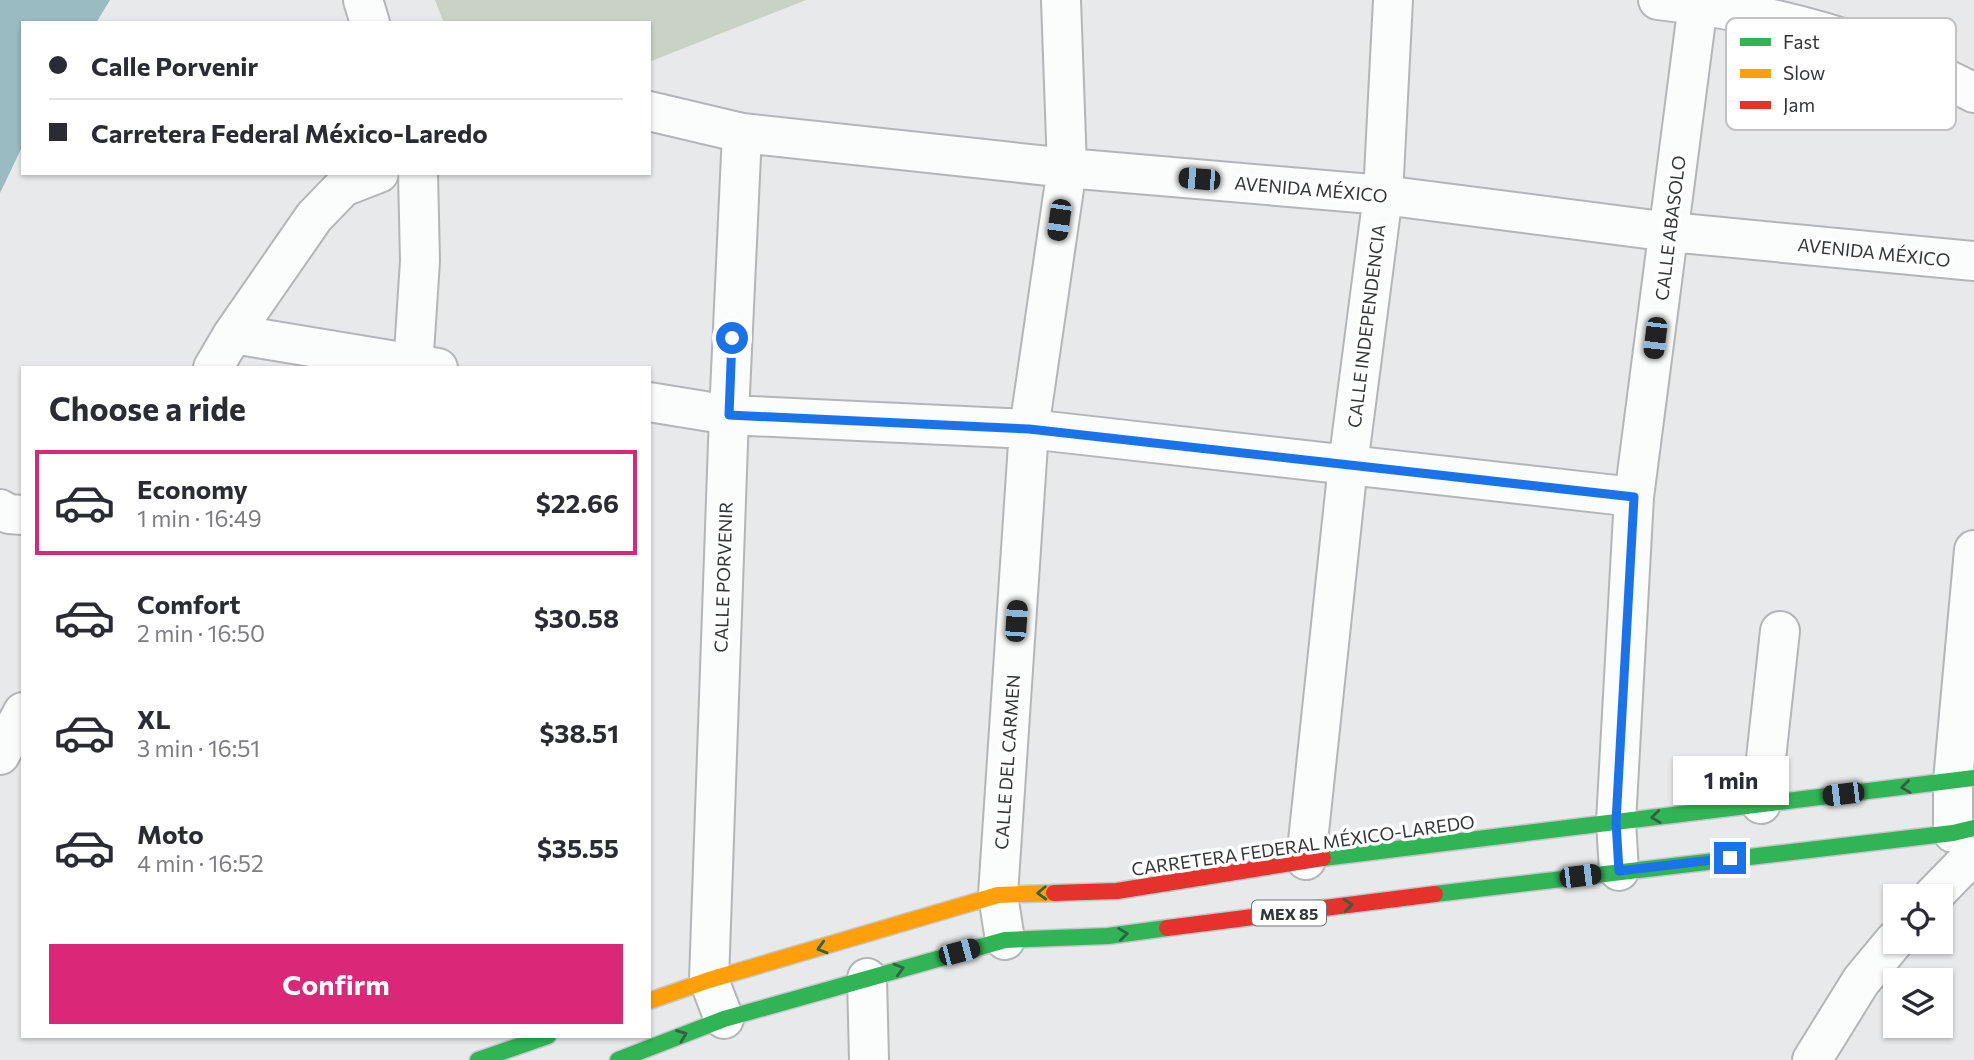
<!DOCTYPE html>
<meta charset="utf-8">
<style>
body{margin:0;font-family:Commissioner,sans-serif;background:#f7f7f7;color:#2b2b33;height:100vh;display:flex;flex-direction:column;font-size:26px;white-space:nowrap}
*{box-sizing:border-box;margin:0}
p{font-size:23px;color:#7c7c81}
.icon{flex:none;width:38px;height:38px;fill:none;stroke:currentColor;stroke-width:2;stroke-linecap:round;stroke-linejoin:round}
.map{position:relative;flex:1;overflow:hidden}
.panel{position:absolute;left:21px;top:366px;width:630px;height:672px;display:flex;flex-direction:column;background:#fff;border-radius:0px;box-shadow:0 2px 5px #0004}
.panel>*{flex:none}
.top-card{position:absolute;left:21px;top:21px;width:630px;height:154px;border-radius:0px;box-shadow:0 2px 5px #0004;display:grid;align-content:center;height:154px;padding:0 28px;background:#fff}
.tools{position:absolute;left:1883px;top:884px;display:grid;gap:14px}
.tools a{display:grid;place-items:center;width:70px;height:70px;border-radius:0px;background:#fff;box-shadow:0 2px 5px #0004;font-size:35px}
.end{position:absolute;width:32px;height:32px;margin:-16px;border:9px solid #1a73e8;background:#fff;box-shadow:0 0 0 4px #fff}
.from{border-radius:50%}
.bubble{position:absolute;height:49px;border-radius:0px;background:#fff;box-shadow:0 2px 5px #0004;font-size:23px;font-weight:700;line-height:49px;text-align:center}
.car{position:absolute;width:21px;height:42px;margin:-21px -10px;border-radius:9px;box-shadow:0 0 5px 2px #0007;background:linear-gradient(#222 24%,#8ab4d8 0 40%,#222 0 76%,#8ab4d8 0 86%,#222 0)}
.top-card b{display:flex;align-items:center;gap:24px;height:66px;font-size:26px}
.top-card b+b{border-top:2px solid #e1e1e2}
.top-card i{width:18px;height:18px;background:#2b2b33}
ul{padding:0;list-style:none}
li{display:flex;align-items:center;gap:21px;height:105px;margin:0 14px 10px;padding:0 14px;border:4px solid transparent;border-radius:0px}
li div{flex:1}
li b{display:block;font-size:26px}
li em{font-style:normal;font-weight:700}
li.current{border-color:#db2777}
li>.icon{width:63px;height:63px;stroke-width:1.5}
h2{padding:0 28px;font-size:32px;line-height:84px}
.button{display:flex;gap:14px;margin-top:auto;padding:14px 28px}
.button a{flex:1;height:80px;border-radius:0px;background:#db2777;color:#fff;font-size:28px;font-weight:700;line-height:80px;text-align:center}
.map>svg:first-child{display:block}
</style>
<div class="map">
<svg width="1974" height="1060" viewBox="0 0 1974 1060">
<rect width="100%" height="100%" fill="#e7e9eb"/>
<path fill="#cad2c6" d="M435,0H806L649,62V23H444Z"/>
<path fill="#9abbc2" d="M0,0H110L96,23H23V145L0,193Z"/>
<g fill="none" stroke-linecap="round" stroke-linejoin="round">
<defs>
<path id="street" d="M363,0L370,23
M1658,0C1767,12 1877,41 1974,93
M649,111L742,133L1067,168L1383,195L1670,232L1974,261
M233,334L438,368
M213,368L233,334L314,217L343,187L379,173
M413,368L420,261L418,173
M649,402L729,415L1029,429L1634,497
M0,509L9,514L23,515
M0,755L23,712
M1761,804L1780,631
M1953,833V781L1974,550
M1306,860L1348,465L1383,195L1393,0
M1619,871L1616,822L1634,497L1698,4
M1933,896L1974,854
M1005,940L998,895L1029,429L1067,168L1061,0
M867,978L869,1060
M724,1019L709,980L729,415L742,133
M1812,1060L1861,981L1895,940"/>
<path id="fast" d="M1323,858L1974,778
M1435,894L1953,833L1974,828
M478,1060L548,1036
M618,1060L724,1019L1005,940L1108,936L1167,928"/>
<path id="slow" d="M649,1001L709,980L998,895L1054,893"/>
<path id="jam" d="M1054,893L1117,891L1323,858
M1167,928L1435,894"/>
</defs>
<use href="#street" stroke="#b4b5b7" stroke-width="42"/>
<use href="#fast" stroke="#c6c7c8" stroke-width="19"/>
<use href="#slow" stroke="#c6c7c8" stroke-width="19"/>
<use href="#jam" stroke="#c6c7c8" stroke-width="19"/>
<use href="#street" stroke="#fbfcfc" stroke-width="38"/>
<use href="#fast" stroke="#30b455" stroke-width="16"/>
<use href="#slow" stroke="#ff9f0a" stroke-width="16"/>
<use href="#jam" stroke="#e5322d" stroke-width="16"/>
</g>
<defs><path id="oneway-chevron" d="M-2-3.5L2.5 0L-2 3.5" fill="none" stroke-width="1.6" stroke-linecap="round" stroke-linejoin="round" transform="scale(1.75)"/></defs>
<g stroke="#336142">
<use href="#oneway-chevron" transform="translate(1906 787) rotate(173)"/>
<use href="#oneway-chevron" transform="translate(1656 817) rotate(173)"/>
<use href="#oneway-chevron" transform="translate(1042 893) rotate(178)"/>
<use href="#oneway-chevron" transform="translate(1348 905) rotate(-7)"/>
<use href="#oneway-chevron" transform="translate(1123 934) rotate(-7)"/>
<use href="#oneway-chevron" transform="translate(822 948) rotate(164)"/>
<use href="#oneway-chevron" transform="translate(899 969) rotate(-16)"/>
<use href="#oneway-chevron" transform="translate(682 1035) rotate(-21)"/>
</g>
<g fill="none" stroke-linecap="round" stroke-linejoin="round">
<path stroke="#1a73e8" stroke-width="9" d="M732,338L729,415L1029,429L1634,497L1616,822L1619,871L1730,858"/>
</g>
<g text-anchor="middle" dominant-baseline="central" stroke-width="7" stroke-linejoin="round" paint-order="stroke">
<rect fill="#fff" stroke="#717273" stroke-width="2" x="1252" y="900.5" width="74" height="25" rx="5"/>
<g font-size="16" font-weight="bold" fill="#343537">
<text x="1289" y="913">MEX 85</text>
</g>
<g font-size="18" fill="#343537" stroke="#fff">
<text transform="translate(1311 189) rotate(5)">AVENIDA MÉXICO</text>
<text transform="translate(1670 228) rotate(-83)">CALLE ABASOLO</text>
<text transform="translate(1874 252) rotate(6)">AVENIDA MÉXICO</text>
<text transform="translate(1366 326) rotate(-83)">CALLE INDEPENDENCIA</text>
<text transform="translate(723 577) rotate(-88)">CALLE PORVENIR</text>
<text transform="translate(1007 762) rotate(-86)">CALLE DEL CARMEN</text>
<text transform="translate(1303 845) rotate(-8)">CARRETERA FEDERAL MÉXICO-LAREDO</text>
</g>
</g>
<rect x="1726" y="18" width="230" height="112" rx="10" fill="#fff" stroke="#c2c2c3" stroke-width="2"/>
<rect x="1740" y="38" width="31" height="8" fill="#30b455"/>
<rect x="1740" y="69" width="31" height="9" fill="#ff9f0a"/>
<rect x="1740" y="101" width="31" height="8" fill="#e5322d"/>
<g font-size="19" fill="#343537">
<text x="1783" y="49">Fast</text>
<text x="1783" y="80">Slow</text>
<text x="1783" y="112">Jam</text>
</g>
</svg>
<div class="tools">
<a><svg class="icon" aria-label="locate" viewBox="0 0 24 24"><circle cx="12" cy="12" r="6"/><path d="M12 2v4M12 18v4M2 12h4M18 12h4"/></svg></a>
<a><svg class="icon" aria-label="layers" viewBox="0 0 24 24"><path d="M12 4l9 5-9 5-9-5zM3 14l9 5 9-5"/></svg></a>
</div>
<i class="end from" style="left:732px;top:338px"></i>
<i class="end" style="left:1730px;top:858px"></i>
<div class="bubble" style="left:1673px;top:756px;width:116px">1 min</div>
<i class="car" style="left:1199px;top:179px;rotate:275deg"></i>
<i class="car" style="left:1059px;top:220px;rotate:188deg"></i>
<i class="car" style="left:1655px;top:338px;rotate:187deg"></i>
<i class="car" style="left:1016px;top:621px;rotate:4deg"></i>
<i class="car" style="left:1843px;top:794px;rotate:263deg"></i>
<i class="car" style="left:1580px;top:876px;rotate:83deg"></i>
<i class="car" style="left:959px;top:952px;rotate:75deg"></i>
<div class="top-card">
<b><i class="from"></i>Calle Porvenir</b>
<b><i></i>Carretera Federal México-Laredo</b>
</div>
<section class="panel">
<h2>Choose a ride</h2>
<ul>
<li class="current"><svg class="icon" aria-label="car" viewBox="0 0 24 24"><path d="M5 17H2v-5l4-1 3-4h7l3 4 3 1v5h-3M9 17h6M6 11h13"/><circle cx="7" cy="17" r="2"/><circle cx="17" cy="17" r="2"/></svg><div><b>Economy</b><p>1 min · 16:49</p></div><em>$22.66</em></li>
<li><svg class="icon" aria-label="car" viewBox="0 0 24 24"><path d="M5 17H2v-5l4-1 3-4h7l3 4 3 1v5h-3M9 17h6M6 11h13"/><circle cx="7" cy="17" r="2"/><circle cx="17" cy="17" r="2"/></svg><div><b>Comfort</b><p>2 min · 16:50</p></div><em>$30.58</em></li>
<li><svg class="icon" aria-label="car" viewBox="0 0 24 24"><path d="M5 17H2v-5l4-1 3-4h7l3 4 3 1v5h-3M9 17h6M6 11h13"/><circle cx="7" cy="17" r="2"/><circle cx="17" cy="17" r="2"/></svg><div><b>XL</b><p>3 min · 16:51</p></div><em>$38.51</em></li>
<li><svg class="icon" aria-label="car" viewBox="0 0 24 24"><path d="M5 17H2v-5l4-1 3-4h7l3 4 3 1v5h-3M9 17h6M6 11h13"/><circle cx="7" cy="17" r="2"/><circle cx="17" cy="17" r="2"/></svg><div><b>Moto</b><p>4 min · 16:52</p></div><em>$35.55</em></li>
</ul>
<div class="button"><a>Confirm</a></div>
</section>
</div>
